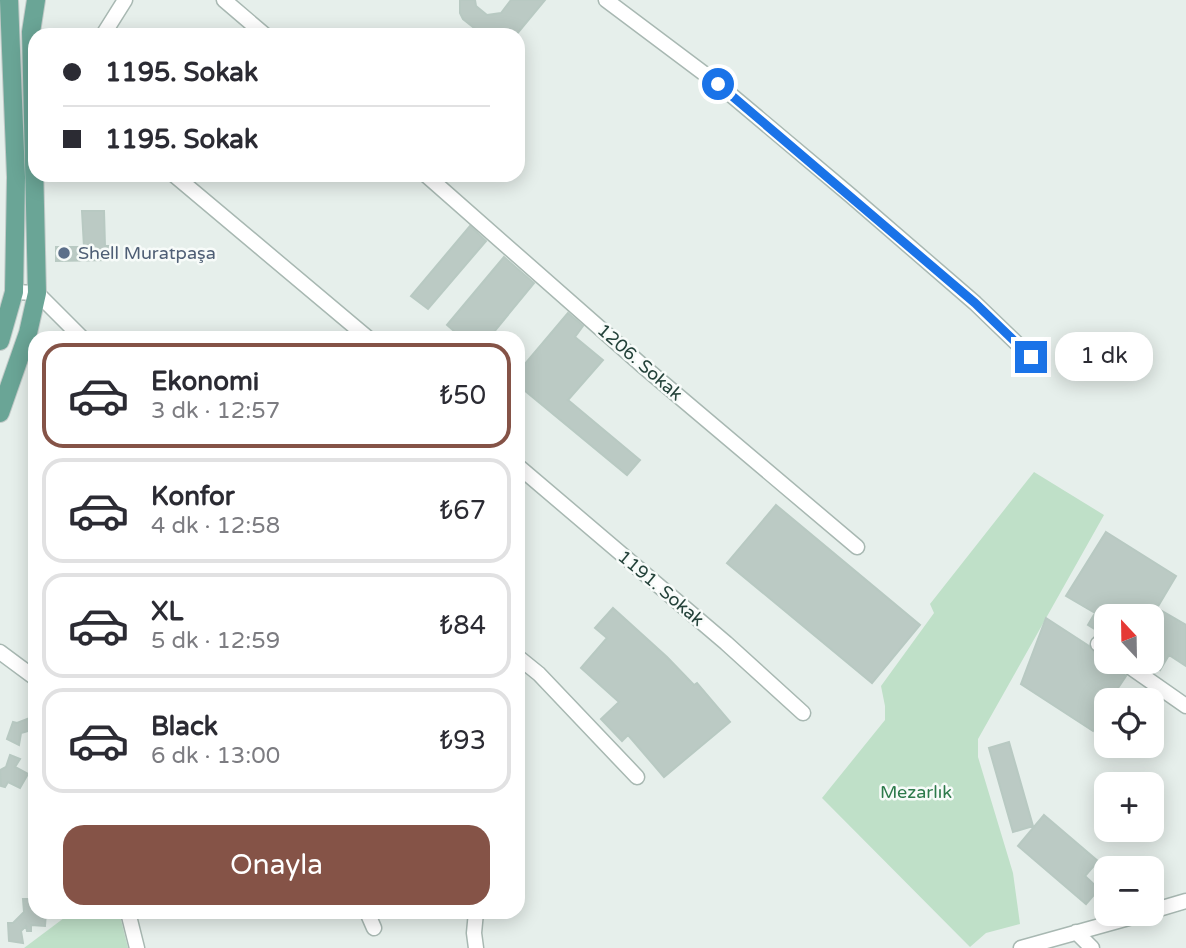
<!DOCTYPE html>
<html lang="tr">
<meta charset="utf-8">
<style>
body{margin:0;font-family:"Varela Round",sans-serif;background:#f2f2f3;color:#2b2b33;height:100vh;display:flex;flex-direction:column;font-size:26px;white-space:nowrap}
*{box-sizing:border-box;margin:0}
p{font-size:23px;color:#7c7c81}
.icon{flex:none;width:38px;height:38px;fill:none;stroke:currentColor;stroke-width:2;stroke-linecap:round;stroke-linejoin:round}
.map{position:relative;flex:1;overflow:hidden}
.details{position:absolute;left:28px;top:331px;width:497px;height:588px;display:flex;flex-direction:column;background:#fff;border-radius:21px;box-shadow:0 4px 18px #0003}
.details>*{flex:none}
.top-card{position:absolute;left:28px;top:28px;width:497px;height:154px;border-radius:21px;box-shadow:0 4px 18px #0003;display:grid;align-content:center;height:154px;padding:0 35px;background:#fff}
.needle{width:46px;rotate:338deg}
.buttons{position:absolute;left:1094px;top:604px;display:grid;gap:14px}
.buttons a{display:grid;place-items:center;width:70px;height:70px;border-radius:14px;background:#fff;box-shadow:0 4px 18px #0003;font-size:35px}
.end{position:absolute;width:32px;height:32px;margin:-16px;border:9px solid #1a73e8;background:#fff;box-shadow:0 0 0 4px #fff}
.from{border-radius:50%}
.bubble{position:absolute;height:49px;border-radius:21px;background:#fff;box-shadow:0 4px 18px #0003;font-size:23px;font-weight:600;line-height:49px;text-align:center}
.top-card b{display:flex;align-items:center;gap:24px;height:66px;font-size:26px}
.top-card b+b{border-top:2px solid #e1e1e2}
.top-card i{width:18px;height:18px;background:#2b2b33}
ul{padding:12px 0 0;list-style:none}
li{display:flex;align-items:center;gap:21px;height:105px;margin:0 14px 10px;padding:0 21px;border:4px solid #e1e1e2;border-radius:21px}
li div{flex:1}
li b{display:block;font-size:26px}
li em{font-style:normal;font-weight:600}
li.on{border-color:#855347}
li>.icon{width:63px;height:63px;stroke-width:1.5}
.button{display:flex;gap:14px;margin-top:auto;padding:14px 35px}
.button a{flex:1;height:80px;border-radius:21px;background:#855347;color:#fff;font-size:28px;font-weight:600;line-height:80px;text-align:center}
.map>svg:first-child{display:block}
</style>
<div class="map">
<svg width="1186" height="948" viewBox="0 0 1186 948">
<rect width="100%" height="100%" fill="#e6efeb"/>
<path fill="#bfe0c8" d="M1034,472L1104,515L978,739V757L1013,873L1020,924L986,933L970,947L822,798L885,720V706L881,686L934,613L930,604Z
M72,912H119L128,948H24Z"/>
<path fill="#bbcac4" stroke="#b8c9c2" stroke-width="2" d="M460,0H475L476,6L487,15L501,13L511,0H545L516,35H483L463,19L460,13Z
M82,211H104L105,246H110V260L56,261V247H84Z
M470,226L486,241L428,309L411,296Z
M504,257L534,283L489,338H462L447,325Z
M568,313L583,326L575,337L603,360L568,400L640,460L627,475L518,385V372Z
M776,505L920,625L872,683L727,563Z
M1106,532L1176,576L1157,608L1186,625V666L1169,655L1160,670L1152,665V616H1106V636L1088,625L1095,613L1066,596Z
M613,608L667,657L694,685L697,683L730,722L664,777L628,735L622,741L601,719L619,702L581,668L607,638L595,628Z
M1046,618L1089,646L1100,658L1114,662L1117,669L1126,676L1110,700H1106V712L1093,731L1021,684Z
M35,716V729L21,733L19,745L7,739L13,722L17,723Z
M1009,742L1033,826L1013,832L989,748Z
M10,755L20,759L15,767L28,774L20,788L8,782L5,787L1,786L0,770L6,767Z
M1044,815L1098,861L1085,876L1099,889L1086,904L1018,846Z
M23,899H33V908L35,909V912H46L45,926L31,925V931H27L26,926L21,931L23,943L9,941L8,923H13L24,912Z"/>
<g fill="none" stroke-linecap="round" stroke-linejoin="round">
<defs>
<path id="minor" d="M224,0L265,35
M606,0L718,84L850,195L975,303L1031,357
M103,35L125,0
M174,175L368,338
M426,175L644,367L857,547
M14,292L37,293L82,338
M518,466L726,643L803,713
M1098,644L1106,650
M0,652L35,678
M518,657L539,674L637,777
M1123,662L1186,706
M1152,911L1186,901
M128,912L137,948
M367,912L374,928
M476,912L474,933L476,948
M1076,932L1092,948
M1021,948L1143,914"/>
<path id="major" d="M0,341L14,292L16,177L9,0
M0,413L28,333L37,293L31,32L36,0"/>
</defs>
<use href="#minor" stroke="#a8b8b2" stroke-width="17"/>
<use href="#major" stroke="#c2cac8" stroke-width="20"/>
<use href="#minor" stroke="#fff" stroke-width="14"/>
<use href="#major" stroke="#6aa596" stroke-width="18"/>
</g>
<g fill="none" stroke-linecap="round" stroke-linejoin="round">
<path stroke="#1a73e8" stroke-width="9" d="M718,84L975,303L1031,357"/>
</g>
<circle fill="#5c6f8a" stroke="#f7fbf9" stroke-width="2.5" cx="64" cy="253" r="7"/>
<g text-anchor="middle" dominant-baseline="central" stroke-width="5" stroke-linejoin="round" paint-order="stroke">
<g font-size="18" fill="#4e5e75" stroke="#f7fbf9" text-anchor="start">
<text x="78" y="253">Shell Muratpaşa</text>
</g>
<g font-size="18" fill="#24423a" stroke="#f7fbf9">
<text transform="translate(640 362) rotate(41)">1206. Sokak</text>
<text transform="translate(661 588) rotate(40)">1191. Sokak</text>
</g>
<g font-size="18" fill="#2d7a4b" stroke="#f7fbf9">
<text x="916" y="792">Mezarlık</text>
</g>
</g>
</svg>
<div class="buttons">
<a><svg class="needle" viewBox="-14 -14 28 28"><path d="M0-13l5 13h-10z" fill="#e53935"/><path d="M0 13l5-13h-10z" fill="#7c7c81"/></svg></a>
<a><svg class="icon" aria-label="locate" viewBox="0 0 24 24"><circle cx="12" cy="12" r="6"/><path d="M12 2v4M12 18v4M2 12h4M18 12h4"/></svg></a>
<a>+</a>
<a>−</a>
</div>
<i class="end from" style="left:718px;top:84px"></i>
<i class="end" style="left:1031px;top:357px"></i>
<div class="bubble" style="left:1055px;top:332px;width:98px">1 dk</div>
<div class="top-card">
<b><i class="from"></i>1195. Sokak</b>
<b><i></i>1195. Sokak</b>
</div>
<section class="details">
<ul>
<li class="on"><svg class="icon" aria-label="car" viewBox="0 0 24 24"><path d="M5 17H2v-5l4-1 3-4h7l3 4 3 1v5h-3M9 17h6M6 11h13"/><circle cx="7" cy="17" r="2"/><circle cx="17" cy="17" r="2"/></svg><div><b>Ekonomi</b><p>3 dk · 12:57</p></div><em>₺50</em></li>
<li><svg class="icon" aria-label="car" viewBox="0 0 24 24"><path d="M5 17H2v-5l4-1 3-4h7l3 4 3 1v5h-3M9 17h6M6 11h13"/><circle cx="7" cy="17" r="2"/><circle cx="17" cy="17" r="2"/></svg><div><b>Konfor</b><p>4 dk · 12:58</p></div><em>₺67</em></li>
<li><svg class="icon" aria-label="car" viewBox="0 0 24 24"><path d="M5 17H2v-5l4-1 3-4h7l3 4 3 1v5h-3M9 17h6M6 11h13"/><circle cx="7" cy="17" r="2"/><circle cx="17" cy="17" r="2"/></svg><div><b>XL</b><p>5 dk · 12:59</p></div><em>₺84</em></li>
<li><svg class="icon" aria-label="car" viewBox="0 0 24 24"><path d="M5 17H2v-5l4-1 3-4h7l3 4 3 1v5h-3M9 17h6M6 11h13"/><circle cx="7" cy="17" r="2"/><circle cx="17" cy="17" r="2"/></svg><div><b>Black</b><p>6 dk · 13:00</p></div><em>₺93</em></li>
</ul>
<div class="button"><a>Onayla</a></div>
</section>
</div>
